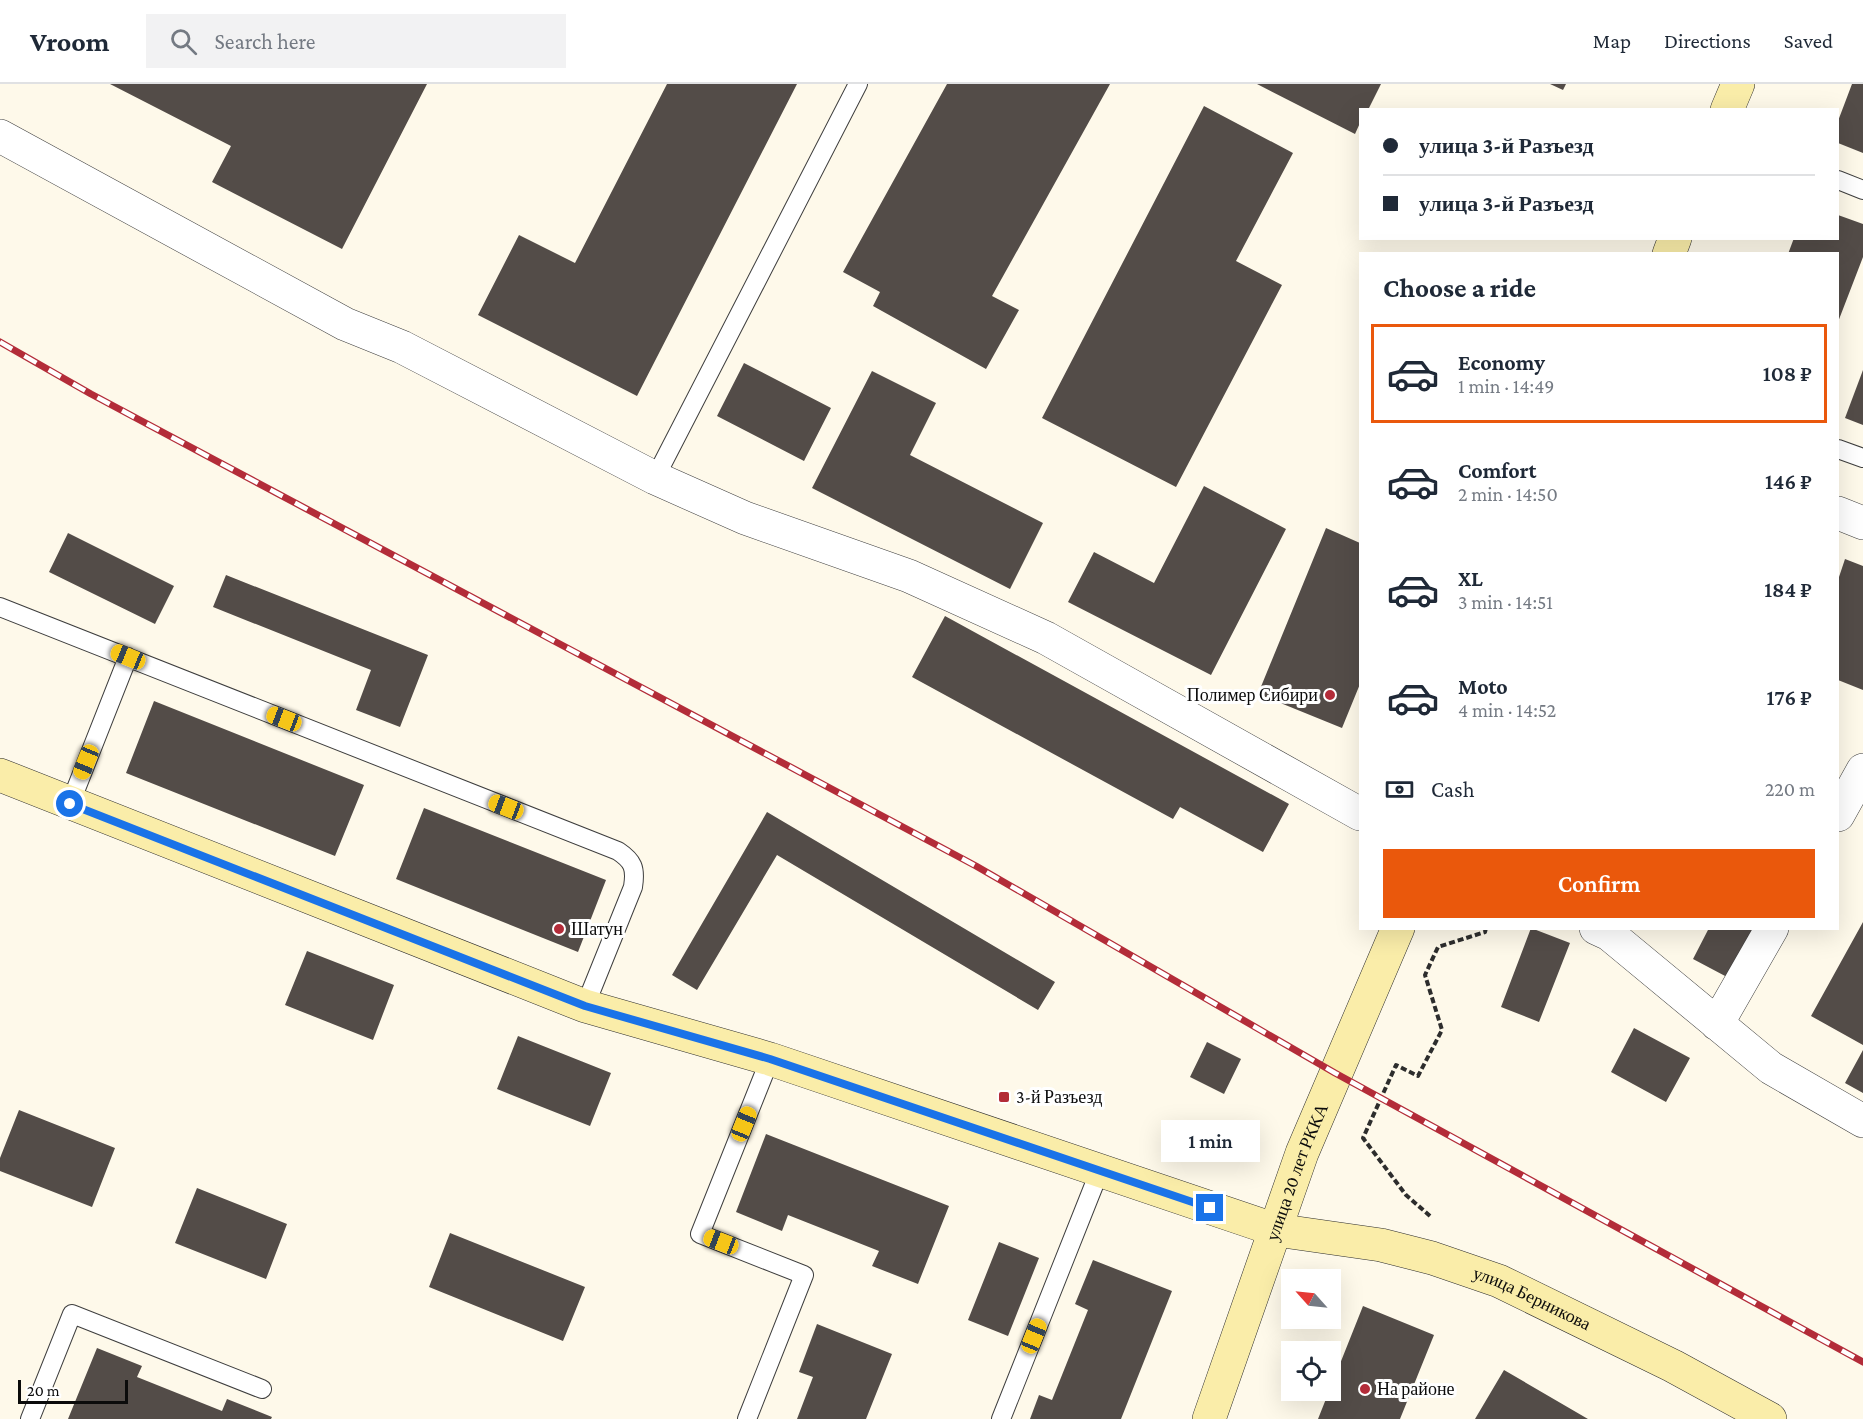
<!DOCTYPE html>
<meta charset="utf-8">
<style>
body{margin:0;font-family:"Crimson Pro",serif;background:#f2f2f3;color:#1f2937;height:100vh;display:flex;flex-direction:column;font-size:22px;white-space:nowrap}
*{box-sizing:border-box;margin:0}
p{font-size:20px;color:#747a83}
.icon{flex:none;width:33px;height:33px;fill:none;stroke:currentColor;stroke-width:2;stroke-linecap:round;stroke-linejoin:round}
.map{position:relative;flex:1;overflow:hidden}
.side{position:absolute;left:1359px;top:168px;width:480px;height:678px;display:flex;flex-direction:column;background:#fff;border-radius:0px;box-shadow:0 6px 24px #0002}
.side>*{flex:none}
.hud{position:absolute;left:1359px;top:24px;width:480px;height:132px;border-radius:0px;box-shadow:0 6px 24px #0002;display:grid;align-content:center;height:132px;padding:0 24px;background:#fff}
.needle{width:39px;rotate:297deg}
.fabs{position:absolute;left:1281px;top:1185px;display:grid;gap:12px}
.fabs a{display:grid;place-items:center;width:60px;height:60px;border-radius:0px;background:#fff;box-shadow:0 6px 24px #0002;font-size:30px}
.scale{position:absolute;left:18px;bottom:15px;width:110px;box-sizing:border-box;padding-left:6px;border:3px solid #0b0b0b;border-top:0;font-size:16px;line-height:21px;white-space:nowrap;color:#0b0b0b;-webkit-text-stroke:4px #fff;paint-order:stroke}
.end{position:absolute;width:27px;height:27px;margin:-14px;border:8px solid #1a73e8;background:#fff;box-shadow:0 0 0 3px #fff}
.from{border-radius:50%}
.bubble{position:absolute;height:42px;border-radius:0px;background:#fff;box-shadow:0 6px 24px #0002;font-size:20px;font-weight:600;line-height:42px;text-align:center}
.car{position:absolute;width:18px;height:36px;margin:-18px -9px;border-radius:8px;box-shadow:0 0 4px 2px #0007;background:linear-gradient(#f5c518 24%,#345 0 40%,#f5c518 0 76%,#345 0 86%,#f5c518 0)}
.hud b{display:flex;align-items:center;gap:21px;height:57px;font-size:22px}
.hud b+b{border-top:2px solid #e0e1e3}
.hud i{width:15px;height:15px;background:#1f2937}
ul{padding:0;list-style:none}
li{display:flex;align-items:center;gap:18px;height:99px;margin:0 12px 9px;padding:0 12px;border:3px solid transparent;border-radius:0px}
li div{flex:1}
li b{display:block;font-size:22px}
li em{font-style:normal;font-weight:600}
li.selected{border-color:#ea580c}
li>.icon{width:54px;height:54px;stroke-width:1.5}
h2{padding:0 24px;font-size:27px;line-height:72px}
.pay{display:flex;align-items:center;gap:15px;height:66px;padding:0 24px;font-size:22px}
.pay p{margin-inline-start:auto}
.action{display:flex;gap:12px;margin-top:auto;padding:12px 24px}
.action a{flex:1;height:69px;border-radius:0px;background:#ea580c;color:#fff;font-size:24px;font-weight:600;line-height:69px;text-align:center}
header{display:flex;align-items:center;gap:36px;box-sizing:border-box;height:84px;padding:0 30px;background:#fff;border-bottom:2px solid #e0e1e3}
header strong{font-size:28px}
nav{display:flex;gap:33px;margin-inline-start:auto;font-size:21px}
.search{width:420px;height:54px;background:#f2f2f3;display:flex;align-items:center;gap:15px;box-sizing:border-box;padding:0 21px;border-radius:0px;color:#747a83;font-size:22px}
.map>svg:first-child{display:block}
</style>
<header>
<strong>Vroom</strong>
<div class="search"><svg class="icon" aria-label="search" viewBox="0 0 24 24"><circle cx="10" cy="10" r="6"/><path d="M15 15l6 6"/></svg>Search here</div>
<nav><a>Map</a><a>Directions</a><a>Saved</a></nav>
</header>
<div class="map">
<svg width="1863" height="1335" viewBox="0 0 1863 1335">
<rect width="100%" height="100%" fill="#fef9ea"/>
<path fill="#534c48" d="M110,0H427L342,165L212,98L231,62Z
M667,0H797L637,312L478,231L519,151L575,179Z
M947,0H1110L992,212L1019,226L986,285L873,222L880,208L843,188Z
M1257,0H1381L1368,26H1360V39L1355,50Z
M1550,0H1566L1563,6Z
M1852,0H1863V69L1838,59V37Z
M1204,22L1293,69L1236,177L1282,201L1176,403L1042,334Z
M1838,131L1863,140V173L1838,238V170H1788L1794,154H1838Z
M744,279L831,324L804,377L717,332Z
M1863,286V341L1845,334Z
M872,287L936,319L910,371L1043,439L1010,505L812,404Z
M1204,402L1286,445L1211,591L1068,518L1094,468L1154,499Z
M1326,444L1360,459V600L1342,644L1258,610Z
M68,449L174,502L155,540L49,488Z
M1845,475L1863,482V606L1838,596V496Z
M226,491L428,571L400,643L356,626L371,586L213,523Z
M945,532L1289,720L1263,768L1180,723L1173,735L912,593Z
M154,617L364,701L335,772L126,689Z
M424,724L606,796L578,868L396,795Z
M767,728L1055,898L1038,926L777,771L697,906L672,891Z
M1863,838V961L1811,932Z
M1531,844L1570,859L1539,938L1501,923Z
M1709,844H1753L1727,893L1693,875Z
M307,867L394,901L373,956L285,921Z
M1634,944L1690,974L1666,1018L1611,988Z
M518,952L611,989L590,1042L497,1005Z
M1207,958L1241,975L1224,1010L1190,993Z
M1863,966V1009L1845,999Z
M19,1026L115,1064L92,1123L0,1087V1074Z
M766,1050L949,1122L918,1200L872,1182L879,1167L788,1131L782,1147L736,1128Z
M197,1104L287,1140L266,1195L175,1159Z
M450,1149L585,1203L563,1257L429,1203Z
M999,1158L1039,1174L1008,1252L968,1236Z
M1093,1176L1172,1207L1121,1335H1030L1039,1311L1052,1316L1088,1226L1075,1220Z
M1363,1222L1434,1251L1400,1335H1318Z
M817,1240L892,1270L866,1335H797L813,1293L799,1288Z
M97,1264L142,1282L137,1293L222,1327L227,1315L272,1333L271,1335H68Z
M1504,1286L1588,1335H1475Z"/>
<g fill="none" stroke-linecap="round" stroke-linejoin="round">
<defs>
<path id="lane" d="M1838,96L1863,106
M1838,365L1863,374
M655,394L858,0
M0,523L618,767C633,777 636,784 633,803L585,922
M70,720L128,573
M30,1335L72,1230L262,1305
M747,1335L804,1191L700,1150L770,975
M1001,1335L1100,1086"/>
<path id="street" d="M0,52L345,240L402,263L655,394L745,434L909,492L1046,554L1360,730
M1838,429L1863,439
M1838,731L1863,686
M1596,844L1609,850L1771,984L1863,1037
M1717,940L1772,844"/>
<g id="secondary">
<path d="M1727,26L1738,0"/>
<path d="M1669,170L1675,154"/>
<path id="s1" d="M0,691L585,922L770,975L1276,1146L1381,1161L1432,1174L1499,1197L1673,1282L1770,1335"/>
<path id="s2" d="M1209,1335L1302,1069L1398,844"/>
</g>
</defs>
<use href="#lane" stroke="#3e3e3e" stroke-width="20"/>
<use href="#street" stroke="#3e3e3e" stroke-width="34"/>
<use href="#secondary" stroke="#2d2d2d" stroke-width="34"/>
<path stroke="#2d2d2d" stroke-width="4" stroke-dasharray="6 3" stroke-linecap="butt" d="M1430,1132L1406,1111L1363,1054L1396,981L1418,992L1442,946L1425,891L1438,863L1485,848L1486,844"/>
<use href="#lane" stroke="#fff" stroke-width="18"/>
<use href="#street" stroke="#fff" stroke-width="33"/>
<use href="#secondary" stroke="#faeda9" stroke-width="33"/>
<defs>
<path id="rail" d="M0,258L91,310L976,782L1335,989L1863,1278"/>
</defs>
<use href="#rail" stroke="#b32c39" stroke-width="7"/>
<use href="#rail" stroke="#fff" stroke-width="4.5" stroke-dasharray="14" stroke-linecap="butt"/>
</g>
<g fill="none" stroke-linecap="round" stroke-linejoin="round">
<path stroke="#1a73e8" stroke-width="8" d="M70,720L585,922L770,975L1210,1124"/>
</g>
<g fill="#b32c39" stroke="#fff" stroke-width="2">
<circle cx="1330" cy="611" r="6"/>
<circle cx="559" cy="845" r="6"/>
<rect x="998" y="1007" width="12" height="12" rx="3"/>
<circle cx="1365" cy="1305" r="6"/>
</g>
<g text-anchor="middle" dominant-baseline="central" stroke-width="6" stroke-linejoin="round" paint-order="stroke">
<g font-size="18" fill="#0b0b0b" stroke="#fff" text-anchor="start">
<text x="1318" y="611" text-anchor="end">Полимер Сибири</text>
<text x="571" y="845">Шатун</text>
<text x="1016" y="1013">3-й Разъезд</text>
<text x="1377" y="1305">На районе</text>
</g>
<g font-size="18" fill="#0b0b0b" stroke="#fff">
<text stroke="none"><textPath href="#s2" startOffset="262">улица 20 лет РККА</textPath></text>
<text stroke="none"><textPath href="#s1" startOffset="1622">улица Берникова</textPath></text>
</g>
</g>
</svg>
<div class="fabs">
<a><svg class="needle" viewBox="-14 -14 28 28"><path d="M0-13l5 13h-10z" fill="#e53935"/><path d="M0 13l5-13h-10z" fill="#747a83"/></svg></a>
<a><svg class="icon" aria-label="locate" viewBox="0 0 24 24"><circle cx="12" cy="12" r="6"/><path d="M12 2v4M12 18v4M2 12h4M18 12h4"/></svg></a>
</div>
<div class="scale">20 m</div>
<i class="end from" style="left:70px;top:720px"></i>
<i class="end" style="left:1210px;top:1124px"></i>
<div class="bubble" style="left:1161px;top:1036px;width:99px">1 min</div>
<i class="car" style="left:128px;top:573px;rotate:292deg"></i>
<i class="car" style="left:284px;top:635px;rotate:291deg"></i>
<i class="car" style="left:86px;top:678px;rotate:202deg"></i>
<i class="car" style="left:506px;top:723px;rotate:291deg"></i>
<i class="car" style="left:744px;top:1040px;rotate:22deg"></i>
<i class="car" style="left:721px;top:1158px;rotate:291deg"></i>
<i class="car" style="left:1034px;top:1252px;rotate:22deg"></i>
<div class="hud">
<b><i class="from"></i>улица 3-й Разъезд</b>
<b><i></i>улица 3-й Разъезд</b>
</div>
<section class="side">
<h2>Choose a ride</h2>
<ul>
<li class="selected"><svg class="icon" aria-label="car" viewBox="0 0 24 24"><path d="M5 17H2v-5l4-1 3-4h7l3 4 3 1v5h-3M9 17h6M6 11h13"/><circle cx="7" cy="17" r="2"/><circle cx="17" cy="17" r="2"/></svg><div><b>Economy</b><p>1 min · 14:49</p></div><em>108 ₽</em></li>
<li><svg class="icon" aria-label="car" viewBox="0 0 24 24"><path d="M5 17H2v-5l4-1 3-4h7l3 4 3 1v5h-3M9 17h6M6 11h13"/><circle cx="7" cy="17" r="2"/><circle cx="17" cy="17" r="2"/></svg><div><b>Comfort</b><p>2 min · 14:50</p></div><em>146 ₽</em></li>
<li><svg class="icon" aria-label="car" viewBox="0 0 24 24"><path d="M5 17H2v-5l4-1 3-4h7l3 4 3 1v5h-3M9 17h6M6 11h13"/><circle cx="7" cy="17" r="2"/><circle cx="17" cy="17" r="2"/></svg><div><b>XL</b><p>3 min · 14:51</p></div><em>184 ₽</em></li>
<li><svg class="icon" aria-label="car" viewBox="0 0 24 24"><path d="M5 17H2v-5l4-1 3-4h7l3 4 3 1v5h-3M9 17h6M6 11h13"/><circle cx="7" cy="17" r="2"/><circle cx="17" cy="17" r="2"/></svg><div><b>Moto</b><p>4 min · 14:52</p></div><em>176 ₽</em></li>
</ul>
<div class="pay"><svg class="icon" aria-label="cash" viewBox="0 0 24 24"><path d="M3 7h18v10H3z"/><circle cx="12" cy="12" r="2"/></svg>Cash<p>220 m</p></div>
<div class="action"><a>Confirm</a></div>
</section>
</div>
